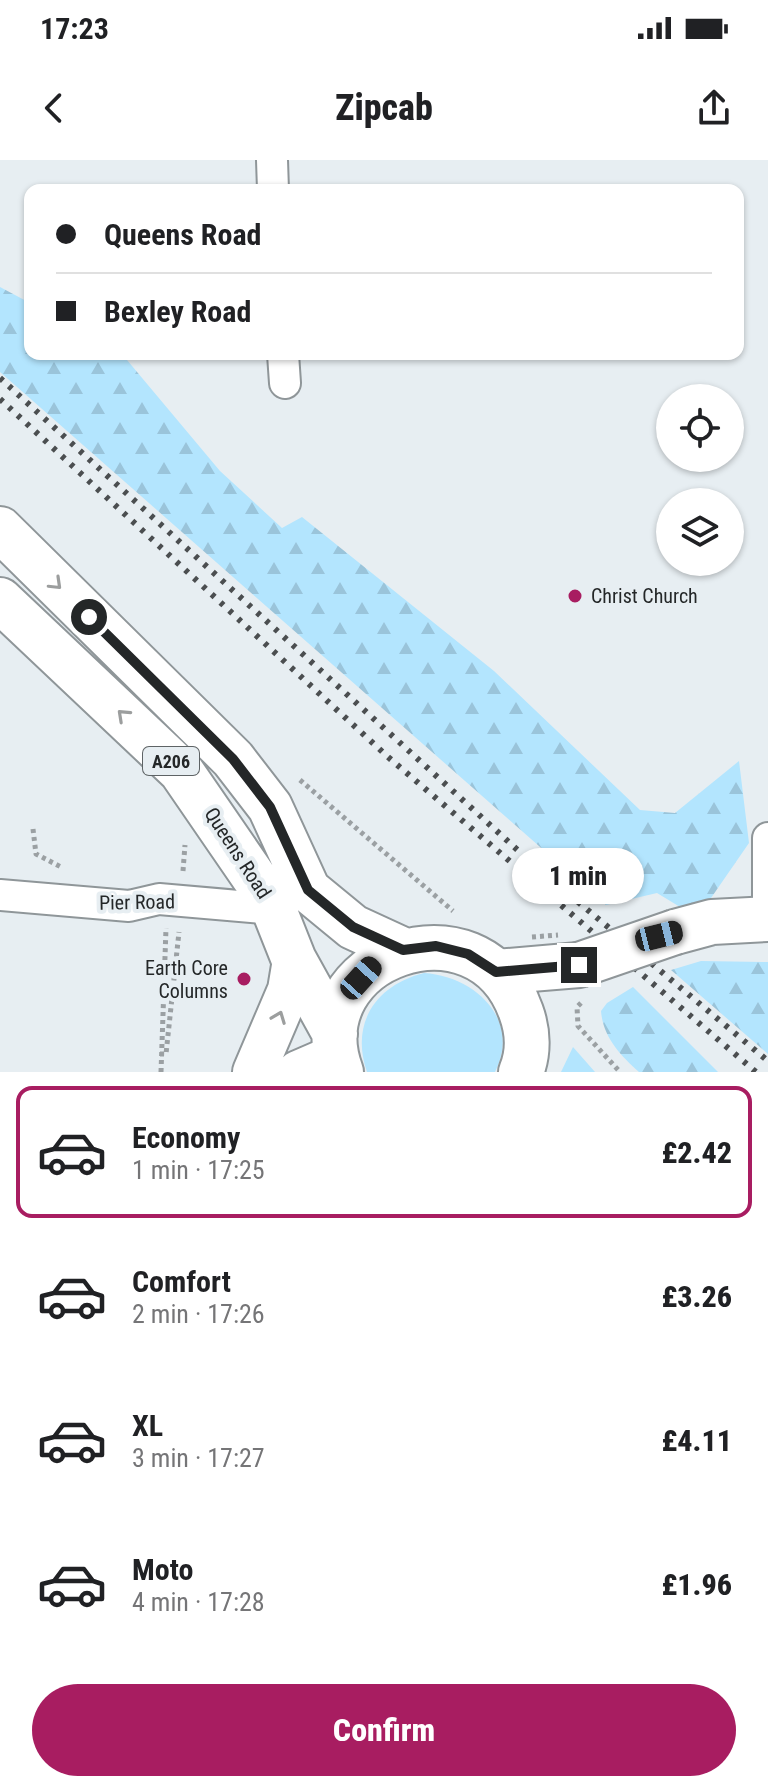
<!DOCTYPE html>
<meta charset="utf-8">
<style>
body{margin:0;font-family:"Roboto Condensed",sans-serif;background:#f6f6f6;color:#202124;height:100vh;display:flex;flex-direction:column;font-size:30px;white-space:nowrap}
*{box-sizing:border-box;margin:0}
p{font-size:26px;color:#757577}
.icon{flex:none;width:44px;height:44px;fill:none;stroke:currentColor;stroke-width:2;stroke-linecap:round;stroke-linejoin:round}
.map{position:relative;height:912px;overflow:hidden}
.panel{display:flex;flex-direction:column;background:#fff;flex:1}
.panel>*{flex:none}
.top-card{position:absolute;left:24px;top:24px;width:720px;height:176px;border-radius:16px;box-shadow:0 2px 6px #0004;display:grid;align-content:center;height:176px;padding:0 32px;background:#fff}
.fabs{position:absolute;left:656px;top:224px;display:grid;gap:16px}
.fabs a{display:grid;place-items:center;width:88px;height:88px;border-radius:50%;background:#fff;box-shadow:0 2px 6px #0004;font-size:40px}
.end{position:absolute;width:36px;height:36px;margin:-18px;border:10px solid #242728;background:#fff;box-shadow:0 0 0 4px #fff}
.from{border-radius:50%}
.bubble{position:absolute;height:56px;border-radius:28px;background:#fff;box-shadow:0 2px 6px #0004;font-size:26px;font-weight:800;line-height:56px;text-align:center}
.car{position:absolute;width:24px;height:48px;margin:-24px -12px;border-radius:10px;box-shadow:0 0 6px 2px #0007;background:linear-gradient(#222 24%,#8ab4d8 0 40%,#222 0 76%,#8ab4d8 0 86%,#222 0)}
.top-card b{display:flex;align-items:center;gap:28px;height:76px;font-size:30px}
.top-card b+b{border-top:2px solid #e0e0e0}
.top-card i{width:20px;height:20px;background:#202124}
ul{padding:14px 0 0;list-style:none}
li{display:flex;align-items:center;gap:24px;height:132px;margin:0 16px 12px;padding:0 16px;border:4px solid transparent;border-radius:16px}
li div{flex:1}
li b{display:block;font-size:30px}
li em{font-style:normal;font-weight:800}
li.on{border-color:#a81d61}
li>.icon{width:72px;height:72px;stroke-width:1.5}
.primary-button{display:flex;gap:16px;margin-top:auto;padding:16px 32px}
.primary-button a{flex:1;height:92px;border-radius:48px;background:#a81d61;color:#fff;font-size:32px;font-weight:800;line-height:92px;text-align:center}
.status{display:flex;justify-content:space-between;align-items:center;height:56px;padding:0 40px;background:#fff;direction:ltr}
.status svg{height:22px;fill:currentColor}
header{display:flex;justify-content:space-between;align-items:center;height:104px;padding:0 32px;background:#fff;font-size:36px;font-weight:800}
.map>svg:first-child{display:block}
</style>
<div class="status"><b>17:23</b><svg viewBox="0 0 49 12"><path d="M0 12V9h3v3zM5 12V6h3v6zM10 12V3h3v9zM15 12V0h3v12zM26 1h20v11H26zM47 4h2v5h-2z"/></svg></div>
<header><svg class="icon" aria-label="back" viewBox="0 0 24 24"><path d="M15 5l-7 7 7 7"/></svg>Zipcab<svg class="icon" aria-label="share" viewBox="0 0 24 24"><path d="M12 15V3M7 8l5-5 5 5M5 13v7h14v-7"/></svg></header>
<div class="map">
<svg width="768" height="912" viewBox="0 0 768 912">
<defs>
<pattern id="forest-firs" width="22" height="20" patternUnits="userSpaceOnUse" patternTransform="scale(2)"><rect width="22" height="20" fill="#b3e5fe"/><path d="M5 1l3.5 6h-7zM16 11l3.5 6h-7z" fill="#9ac4da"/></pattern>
</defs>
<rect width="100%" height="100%" fill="#e7eef2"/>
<path fill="#b3e5fe" d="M424,813C474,816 522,859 495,912H367C350,863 376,825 424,813Z
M573,887L595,912H561Z"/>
<path fill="url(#forest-firs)" d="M0,127L30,143V194H122L220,311L282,368L302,357L494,511L640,650L675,653L739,601L749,683L711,738L685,750L657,733L606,745L0,212Z
M701,801L768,802V894L671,810Z
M633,827L718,912H639C620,895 603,877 601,851L607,843Z"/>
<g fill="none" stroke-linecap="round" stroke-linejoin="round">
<defs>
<path id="street" d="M272,0L273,30
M283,194L285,223
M768,678V758
M0,735L129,746L159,739L274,749"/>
<path id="secondary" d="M254,912L289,830L294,800
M298,912L335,896"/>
<path id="primary" d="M0,369L233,599L270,647L308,730L353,767L403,790
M0,440L181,611L271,742L294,800L335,874
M675,772L712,762L768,759
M496,812L579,805
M341,912C298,797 479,732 521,852C528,871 529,893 521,912"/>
</defs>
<use href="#street" stroke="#8f9699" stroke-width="34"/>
<use href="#secondary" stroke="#8f9699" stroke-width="46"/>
<use href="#primary" stroke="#8f9699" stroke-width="48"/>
<path stroke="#9ba0a3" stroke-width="5" stroke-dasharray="4 4" stroke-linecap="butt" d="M300,620L453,751
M33,669L36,694L63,708
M183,711L185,685
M581,843L577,847L578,866L620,912
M160,894H166L179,772
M161,912L166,768"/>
<use href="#street" stroke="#fff" stroke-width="30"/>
<use href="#secondary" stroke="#fff" stroke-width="42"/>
<use href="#primary" stroke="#fff" stroke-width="44"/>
<path stroke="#4b4e50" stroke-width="6" stroke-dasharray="4 8" stroke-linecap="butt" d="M0,218L534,705L768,901
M0,239L388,597L756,912"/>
<defs>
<path id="primary-bridge" d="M579,805L675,772"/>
</defs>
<use href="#primary-bridge" stroke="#8f9699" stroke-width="48" stroke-linecap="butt"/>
<path stroke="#9ba0a3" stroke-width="5" stroke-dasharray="4 4" stroke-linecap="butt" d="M532,777L558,775"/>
<use href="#primary-bridge" stroke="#fff" stroke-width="44"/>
</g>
<defs><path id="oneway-chevron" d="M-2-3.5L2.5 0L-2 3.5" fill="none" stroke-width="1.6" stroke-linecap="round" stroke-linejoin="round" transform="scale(2)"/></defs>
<g stroke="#9c9e9e">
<use href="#oneway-chevron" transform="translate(56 424) rotate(44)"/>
<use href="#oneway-chevron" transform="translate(123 555) rotate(-137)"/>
<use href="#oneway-chevron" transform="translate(279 857) rotate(-69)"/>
</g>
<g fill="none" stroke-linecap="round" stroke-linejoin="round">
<path stroke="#242728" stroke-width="10" d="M89,457L233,599L270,647L308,730L353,767L403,790L436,786L468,794L496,812L579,805"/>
</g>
<g fill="#a81d61" stroke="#e7eef2" stroke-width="3">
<circle cx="575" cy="436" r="8"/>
<circle cx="244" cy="819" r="8"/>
</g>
<g text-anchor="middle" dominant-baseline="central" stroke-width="8" stroke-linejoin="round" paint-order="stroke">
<rect fill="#e7eef2" stroke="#5e6365" stroke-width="2" x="143" y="587" width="56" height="28" rx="6"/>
<g font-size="18" font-weight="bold" fill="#242728">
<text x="171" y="601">A206</text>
</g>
<g font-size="20" fill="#242728" stroke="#e7eef2" text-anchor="start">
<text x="591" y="436">Christ Church</text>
<text x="228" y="808" text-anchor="end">Earth Core<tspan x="228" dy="23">Columns</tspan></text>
</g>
<g font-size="20" fill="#242728" stroke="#e7eef2">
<text transform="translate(238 693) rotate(57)">Queens Road</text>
<text transform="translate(137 742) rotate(-1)">Pier Road</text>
</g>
</g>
</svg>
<div class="fabs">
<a><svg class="icon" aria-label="locate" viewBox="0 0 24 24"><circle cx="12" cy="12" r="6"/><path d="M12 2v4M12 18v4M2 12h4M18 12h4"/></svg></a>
<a><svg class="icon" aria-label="layers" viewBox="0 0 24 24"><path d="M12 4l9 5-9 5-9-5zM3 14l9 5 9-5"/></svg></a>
</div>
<i class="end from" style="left:89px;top:457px"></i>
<i class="end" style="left:579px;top:805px"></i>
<div class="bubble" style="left:512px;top:688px;width:132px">1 min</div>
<i class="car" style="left:659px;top:776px;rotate:76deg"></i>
<i class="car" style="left:361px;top:818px;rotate:42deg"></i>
<div class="top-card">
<b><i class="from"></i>Queens Road</b>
<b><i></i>Bexley Road</b>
</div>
</div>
<section class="panel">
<ul>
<li class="on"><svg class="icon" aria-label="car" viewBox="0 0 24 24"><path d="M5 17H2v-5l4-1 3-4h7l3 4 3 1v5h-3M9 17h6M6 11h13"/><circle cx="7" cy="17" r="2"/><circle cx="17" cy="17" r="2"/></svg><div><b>Economy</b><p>1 min · 17:25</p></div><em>£2.42</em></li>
<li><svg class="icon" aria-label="car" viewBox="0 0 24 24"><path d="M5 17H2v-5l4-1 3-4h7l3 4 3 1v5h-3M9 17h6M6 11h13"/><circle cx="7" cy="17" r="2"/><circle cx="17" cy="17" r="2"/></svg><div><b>Comfort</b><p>2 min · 17:26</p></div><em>£3.26</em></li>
<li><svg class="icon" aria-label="car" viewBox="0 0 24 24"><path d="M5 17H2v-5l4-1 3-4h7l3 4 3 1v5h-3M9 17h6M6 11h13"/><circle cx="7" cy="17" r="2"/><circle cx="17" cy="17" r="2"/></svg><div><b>XL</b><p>3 min · 17:27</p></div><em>£4.11</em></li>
<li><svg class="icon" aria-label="car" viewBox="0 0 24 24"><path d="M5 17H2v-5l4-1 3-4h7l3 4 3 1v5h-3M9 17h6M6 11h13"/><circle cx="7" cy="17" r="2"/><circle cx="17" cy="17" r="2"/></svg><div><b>Moto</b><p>4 min · 17:28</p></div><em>£1.96</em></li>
</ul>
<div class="primary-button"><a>Confirm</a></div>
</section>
